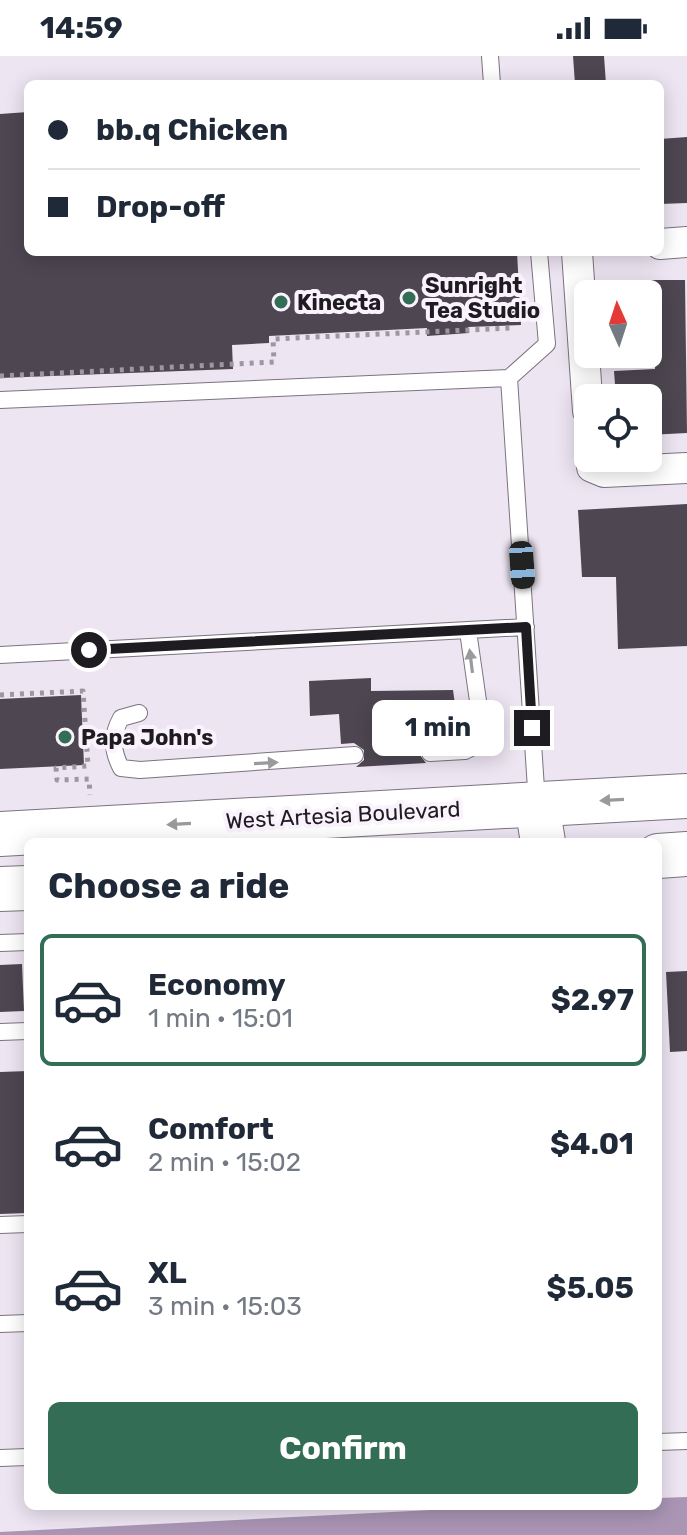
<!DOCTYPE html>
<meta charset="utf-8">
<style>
body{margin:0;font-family:Rubik,sans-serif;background:#f2f2f3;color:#1f2937;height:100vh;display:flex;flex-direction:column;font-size:30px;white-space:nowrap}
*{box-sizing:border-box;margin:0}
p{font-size:26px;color:#747a83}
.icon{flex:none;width:44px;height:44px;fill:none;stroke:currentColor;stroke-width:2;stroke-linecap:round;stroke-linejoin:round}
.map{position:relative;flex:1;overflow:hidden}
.drawer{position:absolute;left:24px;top:782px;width:638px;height:672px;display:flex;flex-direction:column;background:#fff;border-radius:12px;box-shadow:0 4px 20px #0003}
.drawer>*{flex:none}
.hud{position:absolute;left:24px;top:24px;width:640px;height:176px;border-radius:12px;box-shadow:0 4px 20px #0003;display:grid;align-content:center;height:176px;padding:0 24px;background:#fff}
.needle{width:52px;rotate:357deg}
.controls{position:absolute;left:574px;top:224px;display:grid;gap:16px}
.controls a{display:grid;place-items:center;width:88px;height:88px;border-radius:12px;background:#fff;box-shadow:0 4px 20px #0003;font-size:40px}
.end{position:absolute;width:36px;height:36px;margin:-18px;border:10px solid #1f1c21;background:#fff;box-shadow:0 0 0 4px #fff}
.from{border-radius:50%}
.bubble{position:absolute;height:56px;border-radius:12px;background:#fff;box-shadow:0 4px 20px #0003;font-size:26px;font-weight:700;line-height:56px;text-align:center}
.car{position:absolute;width:24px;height:48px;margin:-24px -12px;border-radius:10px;box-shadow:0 0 6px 2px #0007;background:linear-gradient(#222 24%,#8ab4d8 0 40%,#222 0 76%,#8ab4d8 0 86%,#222 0)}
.hud b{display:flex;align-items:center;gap:28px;height:76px;font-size:30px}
.hud b+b{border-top:2px solid #e0e1e3}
.hud i{width:20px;height:20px;background:#1f2937}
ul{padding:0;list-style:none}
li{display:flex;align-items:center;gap:24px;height:132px;margin:0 16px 12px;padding:0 8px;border:4px solid transparent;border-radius:12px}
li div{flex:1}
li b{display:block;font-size:30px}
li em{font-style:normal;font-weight:700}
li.current{border-color:#346d55}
li>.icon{width:72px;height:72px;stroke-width:1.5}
h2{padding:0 24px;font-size:36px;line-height:96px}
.cta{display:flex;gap:16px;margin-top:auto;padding:16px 24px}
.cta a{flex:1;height:92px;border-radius:12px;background:#346d55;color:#fff;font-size:32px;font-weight:700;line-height:92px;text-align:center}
.status{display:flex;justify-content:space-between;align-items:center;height:56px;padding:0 40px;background:#fff;direction:ltr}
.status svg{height:22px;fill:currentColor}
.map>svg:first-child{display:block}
</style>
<div class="status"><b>14:59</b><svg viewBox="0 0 49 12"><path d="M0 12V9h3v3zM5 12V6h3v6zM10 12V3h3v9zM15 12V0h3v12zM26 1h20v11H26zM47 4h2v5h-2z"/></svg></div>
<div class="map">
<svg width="687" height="1479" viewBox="0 0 687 1479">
<rect width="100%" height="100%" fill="#ede5f2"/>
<path fill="#aa95b5" d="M687,1441V1479H0V1476L510,1450H658V1442Z"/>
<path fill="#4e4752" d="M573,0H604L606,28H575Z
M28,56V196H517L521,269L468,271L469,277L427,280V272L269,280V287L232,289L233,313L0,322V58Z
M687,81V147L660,148V83Z
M651,224H685L687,377L648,379V342H616L614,315L655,313Z
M687,448V590L618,593L616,521H582L578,454Z
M371,622V635L453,634L460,684L423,688L419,698L426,707L356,711L364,704V694L354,687L341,688L339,658L310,660L309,625Z
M81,639L84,709L0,713V643Z
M22,908L24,955L0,956V909Z
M687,915V995L670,996L666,916Z
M28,1015V1157L0,1158V1016Z"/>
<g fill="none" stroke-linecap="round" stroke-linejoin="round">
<defs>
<path id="lane" d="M490,0L492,28
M509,322L537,748
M0,344L509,322L547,288L539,196
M0,599L526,571
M139,657L121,662C111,680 112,694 121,712L140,714L355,699
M430,697L465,695L479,688L482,673L468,575
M0,887L28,886
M0,976L28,975
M0,1169L28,1168
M0,1268L28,1267
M658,1386L687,1385
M0,1402L28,1401"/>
<path id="street" d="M660,188L687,186
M577,196L588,355
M591,402L592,411L604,416L687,412"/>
<path id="primary" d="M537,749L543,786
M0,778L687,740
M658,800L687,798
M0,833L28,832"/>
</defs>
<use href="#lane" stroke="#7b737e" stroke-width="18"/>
<use href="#street" stroke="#7b737e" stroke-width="32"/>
<use href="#primary" stroke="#7b737e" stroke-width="46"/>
<path stroke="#9d97a1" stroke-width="5" stroke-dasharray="4 6" stroke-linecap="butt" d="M0,320L274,306L273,283L512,272
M0,639L83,635L88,710L56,712L57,724L89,723L90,739"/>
<use href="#lane" stroke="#fff" stroke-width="16"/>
<use href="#street" stroke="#fff" stroke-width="30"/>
<use href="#primary" stroke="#fff" stroke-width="44"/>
</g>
<defs><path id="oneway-solid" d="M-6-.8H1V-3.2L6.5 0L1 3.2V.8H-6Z" transform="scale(2)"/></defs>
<g fill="#9a999b">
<use href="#oneway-solid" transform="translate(471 605) rotate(-97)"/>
<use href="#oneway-solid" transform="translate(266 707) rotate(-3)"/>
<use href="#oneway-solid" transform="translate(612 744) rotate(177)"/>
<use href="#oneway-solid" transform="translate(179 768) rotate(177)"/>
</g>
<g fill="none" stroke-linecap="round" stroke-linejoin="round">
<path stroke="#1f1c21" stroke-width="10" d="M89,594L526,571L532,672"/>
</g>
<g fill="#346d55" stroke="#faf3fd" stroke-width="3">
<circle cx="409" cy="242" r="8"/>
<circle cx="281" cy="246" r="8"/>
<circle cx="65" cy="681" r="8"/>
</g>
<g text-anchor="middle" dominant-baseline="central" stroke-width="8" stroke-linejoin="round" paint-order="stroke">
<g font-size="22" font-weight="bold" fill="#1f1c21" stroke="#faf3fd" text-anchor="start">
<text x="425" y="229">Sunright<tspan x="425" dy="25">Tea Studio</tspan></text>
<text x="297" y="246">Kinecta</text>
<text x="81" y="681">Papa John's</text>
</g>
<g font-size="22" fill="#1f1c21" stroke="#faf3fd">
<text transform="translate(343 759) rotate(-3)">West Artesia Boulevard</text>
</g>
</g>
</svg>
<div class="controls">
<a><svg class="needle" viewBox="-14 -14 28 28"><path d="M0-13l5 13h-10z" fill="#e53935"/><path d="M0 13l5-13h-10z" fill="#747a83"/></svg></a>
<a><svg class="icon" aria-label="locate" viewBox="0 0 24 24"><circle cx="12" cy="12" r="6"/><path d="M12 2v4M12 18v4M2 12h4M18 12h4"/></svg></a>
</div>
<i class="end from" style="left:89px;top:594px"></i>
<i class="end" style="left:532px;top:672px"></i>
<div class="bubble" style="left:372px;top:644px;width:132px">1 min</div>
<i class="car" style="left:522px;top:509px;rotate:176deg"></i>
<div class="hud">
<b><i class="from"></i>bb.q Chicken</b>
<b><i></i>Drop-off</b>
</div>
<section class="drawer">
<h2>Choose a ride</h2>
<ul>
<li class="current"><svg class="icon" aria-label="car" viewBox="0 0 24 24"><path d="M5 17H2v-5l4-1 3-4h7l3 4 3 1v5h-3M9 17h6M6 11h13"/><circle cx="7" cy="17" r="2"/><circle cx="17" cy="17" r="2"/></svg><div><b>Economy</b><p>1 min · 15:01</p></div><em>$2.97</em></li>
<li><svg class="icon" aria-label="car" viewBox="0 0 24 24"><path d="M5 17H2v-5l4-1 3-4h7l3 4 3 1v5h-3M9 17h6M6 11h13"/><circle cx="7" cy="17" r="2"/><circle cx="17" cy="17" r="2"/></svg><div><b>Comfort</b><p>2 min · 15:02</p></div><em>$4.01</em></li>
<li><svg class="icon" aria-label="car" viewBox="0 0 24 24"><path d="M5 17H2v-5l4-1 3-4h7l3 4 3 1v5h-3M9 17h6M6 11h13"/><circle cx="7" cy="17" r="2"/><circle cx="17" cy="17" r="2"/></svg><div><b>XL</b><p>3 min · 15:03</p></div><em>$5.05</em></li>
</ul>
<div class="cta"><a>Confirm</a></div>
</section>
</div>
